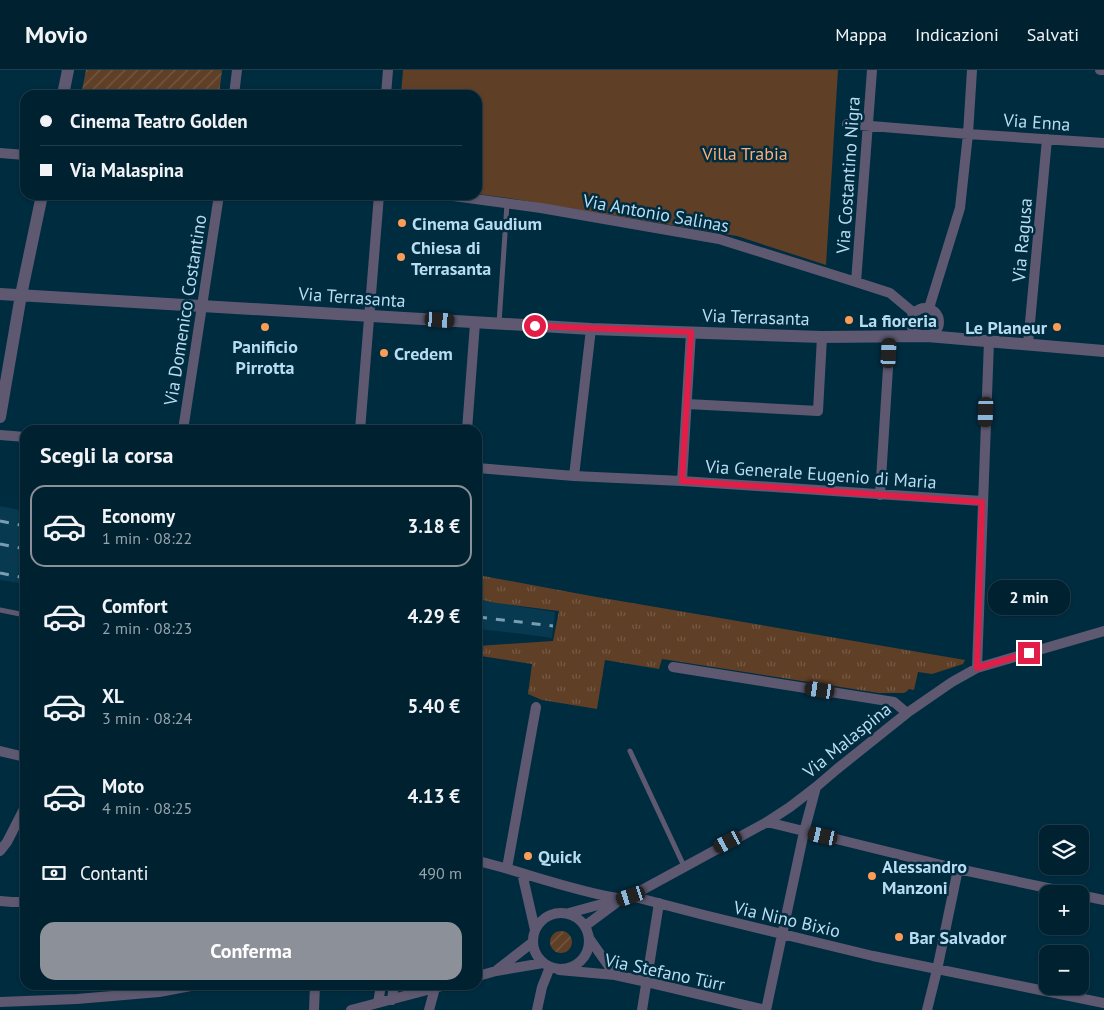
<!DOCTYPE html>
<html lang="it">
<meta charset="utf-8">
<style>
body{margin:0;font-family:"PT Sans",sans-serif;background:#0e2e3c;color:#f1f3f6;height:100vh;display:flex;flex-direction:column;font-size:19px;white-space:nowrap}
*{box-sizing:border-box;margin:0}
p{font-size:16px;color:#95a3ab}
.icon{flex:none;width:28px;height:28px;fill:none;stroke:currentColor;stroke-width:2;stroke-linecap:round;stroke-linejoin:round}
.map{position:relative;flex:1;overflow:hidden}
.details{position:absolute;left:20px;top:355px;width:462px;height:565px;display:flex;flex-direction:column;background:#002130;border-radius:15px;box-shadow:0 1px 4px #0004,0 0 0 1px #223e4c}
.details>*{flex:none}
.guide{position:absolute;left:20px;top:20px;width:462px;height:110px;border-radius:15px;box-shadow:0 1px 4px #0004,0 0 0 1px #223e4c;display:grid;align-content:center;height:110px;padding:0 20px;background:#002130}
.controls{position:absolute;left:1039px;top:755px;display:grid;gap:10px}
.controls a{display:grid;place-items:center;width:50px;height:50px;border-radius:10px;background:#002130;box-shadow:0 1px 4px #0004,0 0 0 1px #223e4c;font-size:25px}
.end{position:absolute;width:22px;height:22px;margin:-11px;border:6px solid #e11d48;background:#fff;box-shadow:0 0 0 2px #fff}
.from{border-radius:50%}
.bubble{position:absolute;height:35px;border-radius:15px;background:#002130;box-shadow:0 1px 4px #0004,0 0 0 1px #223e4c;font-size:16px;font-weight:600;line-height:35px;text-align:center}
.car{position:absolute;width:15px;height:30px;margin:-15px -8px;border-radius:6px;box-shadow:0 0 4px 1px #0007;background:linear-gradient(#222 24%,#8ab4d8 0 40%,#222 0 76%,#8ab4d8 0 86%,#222 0)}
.guide b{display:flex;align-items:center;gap:18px;height:48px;font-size:19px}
.guide b+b{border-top:1px solid #223e4c}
.guide i{width:12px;height:12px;background:#f1f3f6}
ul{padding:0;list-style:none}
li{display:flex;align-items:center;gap:15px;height:82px;margin:0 10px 8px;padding:0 10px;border:2px solid transparent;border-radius:15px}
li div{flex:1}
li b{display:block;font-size:19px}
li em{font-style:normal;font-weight:600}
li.active{border-color:#8c9099}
li>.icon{width:45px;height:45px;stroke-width:1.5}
h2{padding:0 20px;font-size:22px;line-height:60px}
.pay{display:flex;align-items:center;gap:12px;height:55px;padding:0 20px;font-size:19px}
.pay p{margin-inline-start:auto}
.primary-button{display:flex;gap:10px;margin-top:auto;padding:10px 20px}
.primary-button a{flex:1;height:58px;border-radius:15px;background:#8c9099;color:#fff;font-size:20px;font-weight:600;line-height:58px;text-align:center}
header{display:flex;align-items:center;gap:30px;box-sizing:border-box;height:70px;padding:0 25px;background:#002130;border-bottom:1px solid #223e4c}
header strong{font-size:24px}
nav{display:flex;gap:28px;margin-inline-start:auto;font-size:18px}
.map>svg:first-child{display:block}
</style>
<header>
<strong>Movio</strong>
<nav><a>Mappa</a><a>Indicazioni</a><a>Salvati</a></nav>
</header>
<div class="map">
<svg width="1104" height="940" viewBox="0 0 1104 940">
<defs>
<pattern id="grass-tufts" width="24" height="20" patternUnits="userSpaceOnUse" patternTransform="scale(1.25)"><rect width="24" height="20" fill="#603f27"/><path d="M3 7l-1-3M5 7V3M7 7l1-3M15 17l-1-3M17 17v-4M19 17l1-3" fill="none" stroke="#755a47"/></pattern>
<pattern id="garden-furrows" width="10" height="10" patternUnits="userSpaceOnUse" patternTransform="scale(1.25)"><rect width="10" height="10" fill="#603f27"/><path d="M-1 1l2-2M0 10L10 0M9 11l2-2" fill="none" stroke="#755a47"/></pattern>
</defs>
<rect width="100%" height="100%" fill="#002c40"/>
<path fill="#073950" d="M0,436L25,441V514L0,510Z
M478,529L496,533L555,542L552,568L523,564L478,559Z"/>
<path fill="url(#grass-tufts)" d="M478,505L591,526L965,590L963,594L960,595L932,604L918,602L914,620L909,619L906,622L903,623H879L662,589L659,599L605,590L597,639L542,630L528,624L532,594L481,586L479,596H478V576L553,571L559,541L496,533L478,529Z"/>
<path fill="#603f27" d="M403,0H838L826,195L737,166L508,128L478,124V25H401Z"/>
<path fill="url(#garden-furrows)" d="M86,0H222L219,25H81Z
M550 872a11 11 0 1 1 22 0a11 11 0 1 1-22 0Z"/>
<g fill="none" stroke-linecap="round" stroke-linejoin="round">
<path stroke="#5e5971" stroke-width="5" d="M499,253L507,134
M0,540L25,545
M630,681L684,796"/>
<path stroke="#5e5971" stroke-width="10" d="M1100,0H1104
M234,25L237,0
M386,25L388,0
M847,54L968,64L1104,73
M0,83L25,85
M446,125L541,138L719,169L856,212L890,223L914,243
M856,212L872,0
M911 252a14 14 0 1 1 28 0a14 14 0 1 1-28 0Z
M929,238L960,138L968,64L972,0
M1028,274L1047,69
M687,334L818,341L822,267
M183,360L219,125
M360,360L379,125
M467,360L475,253
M0,365L25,367
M478,398L574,406L682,411L982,431
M574,406L591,259
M682,411L691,262
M880,425L890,266
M673,597L894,632L907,643
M977,598L989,271
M0,681L25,687
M767,752L958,799L1076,824
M0,781L7,772L25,737
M478,791C524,802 570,820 617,828
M507,798L536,637
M522,803L535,860
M1080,825L1104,830
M631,826L704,845L873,886L1104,933
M0,831L12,832H25
M569,843L631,826L767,752L790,737L816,717L837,699L907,643L952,612L977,598L1104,561
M533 871a28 28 0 1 1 56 0a28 28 0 1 1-56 0Z
M585,856L616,833
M589,868L615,905
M497,900L533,872
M559,900L615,905L647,912L765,940
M478,906L496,901L543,893
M392,930L394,915
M0,932L77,929L159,922L196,915
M378,933L381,915
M314,940L315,915
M351,940L446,915
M429,940L435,918
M537,940L542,917L550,897
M642,940L659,833
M766,940L804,762L816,717
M927,940L937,900L958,799"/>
<path stroke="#5e5971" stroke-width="12" d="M63,25L68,0
M0,224L591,259L822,267L927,266L1104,281
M0,347L21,225L42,125"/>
<path stroke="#779eb3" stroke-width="3" stroke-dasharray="9 9" stroke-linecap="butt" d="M0,451L25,456
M0,474L25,479
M0,503L25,508
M478,547L553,556"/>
</g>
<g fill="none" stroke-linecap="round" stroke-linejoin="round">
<path stroke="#e11d48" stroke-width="6" d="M535,256L691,262L682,411L982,432L977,598L1029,583"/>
</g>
<g fill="#fd9c55" stroke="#002c40" stroke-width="2">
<circle cx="402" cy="153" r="5"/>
<circle cx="401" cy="187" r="5"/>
<circle cx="849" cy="250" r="5"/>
<circle cx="265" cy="257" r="5"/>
<circle cx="1057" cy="257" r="5"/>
<circle cx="384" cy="283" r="5"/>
<circle cx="528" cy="786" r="5"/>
<circle cx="872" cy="806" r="5"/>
<circle cx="899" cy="867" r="5"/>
</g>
<g text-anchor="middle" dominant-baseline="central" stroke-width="5" stroke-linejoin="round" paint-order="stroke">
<g font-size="18" fill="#b8dcf2" stroke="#002c40">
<text transform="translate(1037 52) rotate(4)">Via Enna</text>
<text transform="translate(848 105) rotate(-86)">Via Costantino Nigra</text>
<text transform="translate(656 143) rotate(10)">Via Antonio Salinas</text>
<text transform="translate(1022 170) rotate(-85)">Via Ragusa</text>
<text transform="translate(352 227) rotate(4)">Via Terrasanta</text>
<text transform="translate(185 240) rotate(-81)">Via Domenico Costantino</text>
<text transform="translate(756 247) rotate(2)">Via Terrasanta</text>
<text transform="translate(821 404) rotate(4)">Via Generale Eugenio di Maria</text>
<text transform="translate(847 670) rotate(-39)">Via Malaspina</text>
<text transform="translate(787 849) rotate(13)">Via Nino Bixio</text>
<text transform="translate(665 902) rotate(12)">Via Stefano Türr</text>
</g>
<g font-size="18" fill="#fcad76" stroke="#002c40">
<text x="745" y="83">Villa Trabia</text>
</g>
<g font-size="18" font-weight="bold" fill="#b8dcf2" stroke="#002c40" text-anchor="start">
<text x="412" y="153">Cinema Gaudium</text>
<text x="411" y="177">Chiesa di<tspan x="411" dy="21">Terrasanta</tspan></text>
<text x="859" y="250">La fioreria</text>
<text x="1047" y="257" text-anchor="end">Le Planeur</text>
<text x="265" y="276" text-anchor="middle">Panificio<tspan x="265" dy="21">Pirrotta</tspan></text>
<text x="394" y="283">Credem</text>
<text x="538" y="786">Quick</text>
<text x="882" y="796">Alessandro<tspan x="882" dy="21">Manzoni</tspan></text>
<text x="909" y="867">Bar Salvador</text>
</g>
</g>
</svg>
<div class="controls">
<a><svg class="icon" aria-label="layers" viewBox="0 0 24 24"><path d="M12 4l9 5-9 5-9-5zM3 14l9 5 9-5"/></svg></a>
<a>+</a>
<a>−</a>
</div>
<i class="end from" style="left:535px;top:256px"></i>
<i class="end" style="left:1029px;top:583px"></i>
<div class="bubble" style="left:988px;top:510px;width:82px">2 min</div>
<i class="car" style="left:440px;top:250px;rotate:94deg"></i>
<i class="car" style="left:889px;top:283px;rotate:3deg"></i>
<i class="car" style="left:986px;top:342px;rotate:182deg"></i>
<i class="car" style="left:820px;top:620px;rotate:279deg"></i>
<i class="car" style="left:823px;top:766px;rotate:283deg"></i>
<i class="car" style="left:728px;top:772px;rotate:242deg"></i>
<i class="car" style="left:631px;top:826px;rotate:252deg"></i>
<div class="guide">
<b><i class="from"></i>Cinema Teatro Golden</b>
<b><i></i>Via Malaspina</b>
</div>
<section class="details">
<h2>Scegli la corsa</h2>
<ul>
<li class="active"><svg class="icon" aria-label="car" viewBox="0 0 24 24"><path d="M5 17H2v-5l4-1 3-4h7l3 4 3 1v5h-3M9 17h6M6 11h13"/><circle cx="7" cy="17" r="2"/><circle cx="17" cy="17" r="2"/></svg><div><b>Economy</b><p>1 min · 08:22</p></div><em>3.18 €</em></li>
<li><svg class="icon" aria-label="car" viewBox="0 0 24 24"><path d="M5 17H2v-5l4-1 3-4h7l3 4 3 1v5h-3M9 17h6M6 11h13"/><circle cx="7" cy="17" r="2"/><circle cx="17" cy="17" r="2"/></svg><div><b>Comfort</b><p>2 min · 08:23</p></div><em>4.29 €</em></li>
<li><svg class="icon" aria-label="car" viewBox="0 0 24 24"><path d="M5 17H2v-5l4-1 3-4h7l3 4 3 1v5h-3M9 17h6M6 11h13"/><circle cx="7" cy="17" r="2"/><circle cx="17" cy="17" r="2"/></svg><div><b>XL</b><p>3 min · 08:24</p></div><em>5.40 €</em></li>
<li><svg class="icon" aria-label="car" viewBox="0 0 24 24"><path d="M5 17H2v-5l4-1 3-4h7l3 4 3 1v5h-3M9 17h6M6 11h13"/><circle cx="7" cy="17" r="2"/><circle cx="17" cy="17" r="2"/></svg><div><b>Moto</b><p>4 min · 08:25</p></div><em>4.13 €</em></li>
</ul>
<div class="pay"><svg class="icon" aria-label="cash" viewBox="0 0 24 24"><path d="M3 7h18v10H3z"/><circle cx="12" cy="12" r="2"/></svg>Contanti<p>490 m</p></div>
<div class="primary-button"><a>Conferma</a></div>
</section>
</div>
